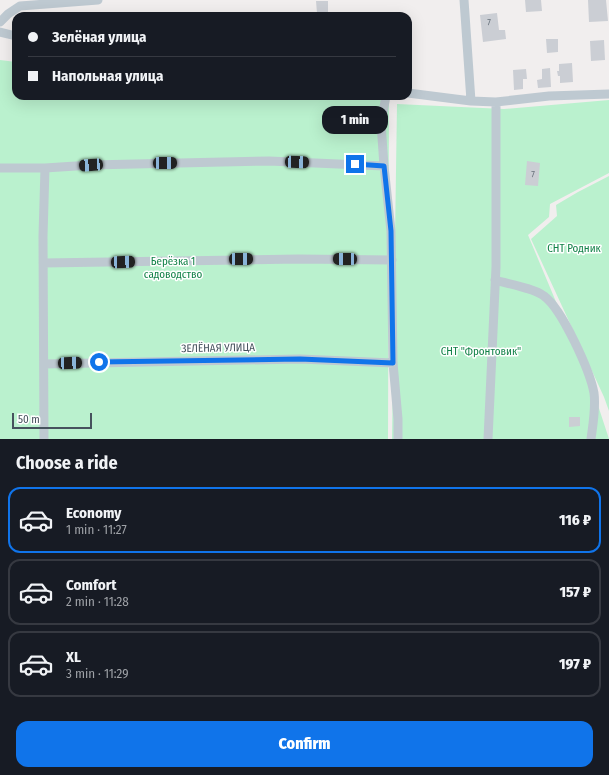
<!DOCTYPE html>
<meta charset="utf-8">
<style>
body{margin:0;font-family:"Fira Sans Condensed",sans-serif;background:#242831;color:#f1f3f6;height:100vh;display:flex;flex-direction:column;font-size:15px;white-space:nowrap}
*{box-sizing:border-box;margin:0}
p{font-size:13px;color:#9ea1a6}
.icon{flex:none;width:22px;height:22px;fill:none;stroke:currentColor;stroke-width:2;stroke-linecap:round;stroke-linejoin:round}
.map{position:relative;height:439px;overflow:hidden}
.drawer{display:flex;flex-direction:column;background:#171b24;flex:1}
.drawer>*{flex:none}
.top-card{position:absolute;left:12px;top:12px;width:400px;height:88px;border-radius:12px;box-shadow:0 4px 16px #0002;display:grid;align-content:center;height:88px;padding:0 16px;background:#171b24}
.scale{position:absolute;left:12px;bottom:10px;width:80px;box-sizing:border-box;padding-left:4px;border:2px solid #46525d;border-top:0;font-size:11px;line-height:14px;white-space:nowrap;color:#46525d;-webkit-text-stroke:3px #fff;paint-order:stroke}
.end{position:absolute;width:18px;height:18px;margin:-9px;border:5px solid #1074ea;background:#fff;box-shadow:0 0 0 2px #fff}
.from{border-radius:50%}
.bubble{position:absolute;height:28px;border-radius:12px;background:#171b24;box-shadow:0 4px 16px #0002;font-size:13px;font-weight:800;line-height:28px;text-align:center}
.car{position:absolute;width:12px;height:24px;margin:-12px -6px;border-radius:5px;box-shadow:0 0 3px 1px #0007;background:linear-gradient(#222 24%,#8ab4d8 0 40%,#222 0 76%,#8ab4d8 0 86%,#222 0)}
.top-card b{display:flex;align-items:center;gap:14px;height:38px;font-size:15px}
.top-card b+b{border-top:1px solid #363941}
.top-card i{width:10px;height:10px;background:#f1f3f6}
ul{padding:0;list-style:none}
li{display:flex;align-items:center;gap:12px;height:66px;margin:0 8px 6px;padding:0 8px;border:2px solid #363941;border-radius:12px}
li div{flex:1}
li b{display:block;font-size:15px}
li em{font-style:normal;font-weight:800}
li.on{border-color:#1074ea}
li>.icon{width:36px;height:36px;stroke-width:1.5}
h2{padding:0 16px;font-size:18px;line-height:48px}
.cta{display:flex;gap:8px;margin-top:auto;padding:8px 16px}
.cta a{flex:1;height:46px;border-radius:12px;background:#1074ea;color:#fff;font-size:16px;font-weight:800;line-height:46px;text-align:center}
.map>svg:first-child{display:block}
</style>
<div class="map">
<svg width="609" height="439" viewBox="0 0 609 439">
<rect width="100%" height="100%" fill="#f1eeee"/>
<path fill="#baf1ce" d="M0,60L16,62V96H359L389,99L388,439H0Z
M609,100V173L550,204L549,217L528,235L593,390L609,439H392L397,104L504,109Z
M609,176V411L604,397L531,239L557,216L556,205L578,192Z"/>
<path fill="#cbced4" d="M525,0H541L542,11L526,12Z
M588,0H606L608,21L589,22Z
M316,1H328V12L317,13Z
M497,13L499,30H505L506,39L483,42L480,15Z
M546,39H558V52L547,53Z
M604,40L605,60L591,61L590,41Z
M572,63L573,82L560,83V76H558L557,71H559V64Z
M550,68L551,87L538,88L537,80L542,79V69Z
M526,69L527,79H523V89L514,90L513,70Z
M527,161L540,163L538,186L525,185Z
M569,417H580V426L569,427Z"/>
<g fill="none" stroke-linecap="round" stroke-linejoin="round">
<path stroke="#bec9d1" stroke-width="9" d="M464,0L471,101
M0,22L8,14L20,6L98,0
M0,32L16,36
M408,93L471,101L496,102
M386,96L381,123L384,166L391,231L393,363L398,419V439
M0,168H45L91,165L269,161L384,166
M43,263L298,259L392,260
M495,280C508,284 534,288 544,296C562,309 590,371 594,393C596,408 593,424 591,439
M44,364L300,359L393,363
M44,439L43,236L45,168
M488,439L496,267V102L549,96L609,94"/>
</g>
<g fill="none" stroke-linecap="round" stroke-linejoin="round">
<path stroke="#1074ea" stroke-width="5" d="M99,362L300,359L393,363L391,231L384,166L355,164"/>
</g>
<g text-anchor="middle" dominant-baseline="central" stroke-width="3" stroke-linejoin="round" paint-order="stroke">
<g font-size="9" fill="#67717b">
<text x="489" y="22">7</text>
<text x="533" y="174">7</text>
</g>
<g font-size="11" fill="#128248" stroke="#fff">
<text x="574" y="248">СНТ Родник</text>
<text x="173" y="261">Берёзка 1<tspan x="173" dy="13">садоводство</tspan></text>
<text x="481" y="351">СНТ "Фронтовик"</text>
</g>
<g font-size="11" fill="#46525d" stroke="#fff">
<text transform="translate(218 348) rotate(-1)">ЗЕЛЁНАЯ УЛИЦА</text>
</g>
</g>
</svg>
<div class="scale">50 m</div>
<i class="end from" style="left:99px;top:362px"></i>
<i class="end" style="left:355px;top:164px"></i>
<div class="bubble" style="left:322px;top:106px;width:66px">1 min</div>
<i class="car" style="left:297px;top:162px;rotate:92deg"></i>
<i class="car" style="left:165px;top:163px;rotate:89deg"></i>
<i class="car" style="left:91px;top:165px;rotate:266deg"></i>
<i class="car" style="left:241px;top:259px;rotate:89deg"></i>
<i class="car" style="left:345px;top:259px;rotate:271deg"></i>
<i class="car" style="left:123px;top:262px;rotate:88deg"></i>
<i class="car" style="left:70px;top:363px;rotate:88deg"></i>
<div class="top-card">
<b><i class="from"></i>Зелёная улица</b>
<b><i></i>Напольная улица</b>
</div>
</div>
<section class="drawer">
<h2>Choose a ride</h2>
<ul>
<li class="on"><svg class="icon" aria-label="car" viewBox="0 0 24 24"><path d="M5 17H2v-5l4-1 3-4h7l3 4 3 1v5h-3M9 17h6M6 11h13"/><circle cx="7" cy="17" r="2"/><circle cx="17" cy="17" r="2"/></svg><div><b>Economy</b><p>1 min · 11:27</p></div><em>116 ₽</em></li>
<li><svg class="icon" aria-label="car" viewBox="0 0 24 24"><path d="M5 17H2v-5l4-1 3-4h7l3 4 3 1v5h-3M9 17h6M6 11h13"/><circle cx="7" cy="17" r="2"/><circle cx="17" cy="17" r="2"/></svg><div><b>Comfort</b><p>2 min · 11:28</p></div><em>157 ₽</em></li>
<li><svg class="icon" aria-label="car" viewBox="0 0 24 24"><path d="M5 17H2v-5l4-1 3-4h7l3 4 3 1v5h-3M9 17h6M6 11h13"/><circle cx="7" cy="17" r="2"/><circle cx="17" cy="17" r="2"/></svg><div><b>XL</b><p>3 min · 11:29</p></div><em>197 ₽</em></li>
</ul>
<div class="cta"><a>Confirm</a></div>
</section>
